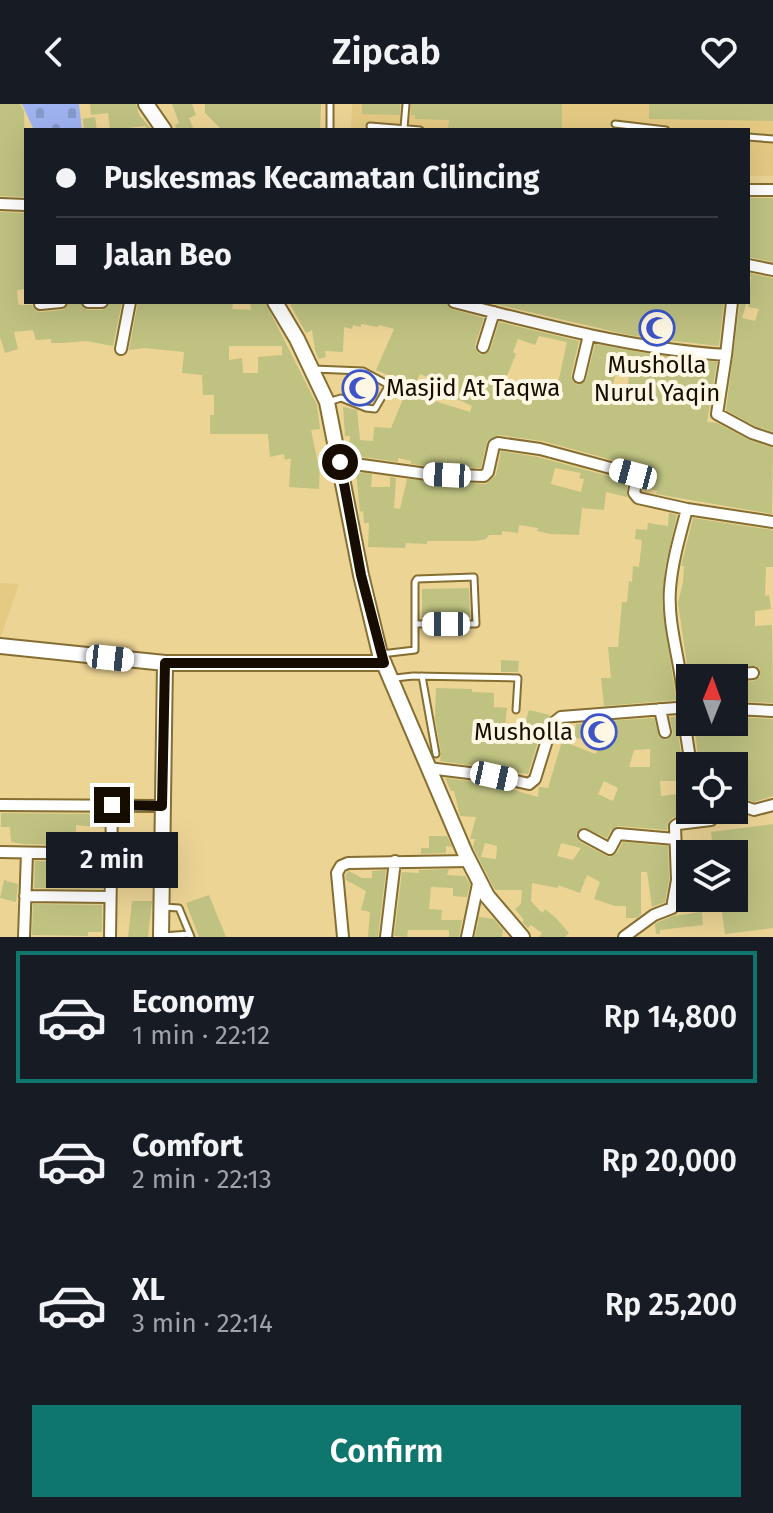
<!DOCTYPE html>
<meta charset="utf-8">
<style>
body{margin:0;font-family:"Fira Sans",sans-serif;background:#242831;color:#f1f3f6;height:100vh;display:flex;flex-direction:column;font-size:30px;white-space:nowrap}
*{box-sizing:border-box;margin:0}
p{font-size:26px;color:#9ea1a6}
.icon{flex:none;width:44px;height:44px;fill:none;stroke:currentColor;stroke-width:2;stroke-linecap:round;stroke-linejoin:round}
.map{position:relative;height:833px;overflow:hidden}
.sheet{display:flex;flex-direction:column;background:#171b24;flex:1}
.sheet>*{flex:none}
.hud{position:absolute;left:24px;top:24px;width:726px;height:176px;border-radius:0px;box-shadow:0 8px 32px #0002;display:grid;align-content:center;height:176px;padding:0 32px;background:#171b24}
.needle{width:52px;rotate:1deg}
.buttons{position:absolute;left:676px;top:560px;display:grid;gap:16px}
.buttons a{display:grid;place-items:center;width:72px;height:72px;border-radius:0px;background:#171b24;box-shadow:0 8px 32px #0002;font-size:40px}
.end{position:absolute;width:36px;height:36px;margin:-18px;border:10px solid #160d00;background:#fff;box-shadow:0 0 0 4px #fff}
.from{border-radius:50%}
.bubble{position:absolute;height:56px;border-radius:0px;background:#171b24;box-shadow:0 8px 32px #0002;font-size:26px;font-weight:600;line-height:56px;text-align:center}
.car{position:absolute;width:24px;height:48px;margin:-24px -12px;border-radius:10px;box-shadow:0 0 6px 2px #0007;background:linear-gradient(#fff 24%,#345 0 40%,#fff 0 76%,#345 0 86%,#fff 0)}
.hud b{display:flex;align-items:center;gap:28px;height:76px;font-size:30px}
.hud b+b{border-top:2px solid #363941}
.hud i{width:20px;height:20px;background:#f1f3f6}
ul{padding:14px 0 0;list-style:none}
li{display:flex;align-items:center;gap:24px;height:132px;margin:0 16px 12px;padding:0 16px;border:4px solid transparent;border-radius:0px}
li div{flex:1}
li b{display:block;font-size:30px}
li em{font-style:normal;font-weight:600}
li.current{border-color:#0f766e}
li>.icon{width:72px;height:72px;stroke-width:1.5}
.button{display:flex;gap:16px;margin-top:auto;padding:16px 32px}
.button a{flex:1;height:92px;border-radius:0px;background:#0f766e;color:#fff;font-size:32px;font-weight:600;line-height:92px;text-align:center}
header{display:flex;justify-content:space-between;align-items:center;height:104px;padding:0 32px;background:#171b24;font-size:36px;font-weight:600}
.map>svg:first-child{display:block}
</style>
<header><svg class="icon" aria-label="back" viewBox="0 0 24 24"><path d="M15 5l-7 7 7 7"/></svg>Zipcab<svg class="icon" aria-label="heart" viewBox="0 0 24 24"><path d="M12 20l-8-8c-3-5 5-10 8-4 3-6 11-1 8 4z"/></svg></header>
<div class="map">
<svg width="773" height="833" viewBox="0 0 773 833">
<defs>
<pattern id="cemetery-stones" width="16" height="16" patternUnits="userSpaceOnUse" patternTransform="scale(2)"><rect width="16" height="16" fill="#9fb3f1"/><path d="M2 7V4a2 2 0 0 1 4 0v3zM10 15v-3a2 2 0 0 1 4 0v3z" fill="#8899cd"/></pattern>
</defs>
<rect width="100%" height="100%" fill="#ecd495"/>
<path fill="#e5ca83" d="M352,0H773V72H748V26H351Z
M0,479L19,480L0,535Z"/>
<path fill="url(#cemetery-stones)" d="M22,0H79L82,26H34Z"/>
<path fill="#bfc281" fill-rule="evenodd" d="M0,0H20L24,7L26,93L0,92Z
M90,0H136L139,11L152,26H147L145,22L110,26L108,9L91,11Z
M172,0H192L196,11L189,14L194,26H177L175,21L179,19Z
M205,0H321L320,26H222L205,9Z
M362,0H400V11L362,10Z
M411,0H562V26L448,24L449,16L415,15V11H411Z
M649,0H773V17L649,15Z
M95,13L97,26H84L83,15Z
M748,94H773V158L748,153Z
M0,108L26,109V185L17,186L18,199L20,201H32L36,207L41,208L63,206L69,199L80,198L87,206H102L108,203L110,198H122L113,242L86,237L62,239H51V235L36,236L33,226L14,228L18,245L5,249L0,233Z
M748,169L773,174V328L755,322L726,306L740,198H747L742,214L755,217L759,205L748,203L751,173Z
M138,198H222L233,200L232,205L251,206L250,198H265L317,301L320,325L311,326L318,359H320L319,385L289,383L291,354L285,356L284,350L270,353L268,330H210V311H214V291H203L202,271L182,269L184,248L144,244L129,246ZM229,242H282V251L258,253V269H243L242,254L229,256Z
M289,198H446L451,205L484,214L475,241L477,248L481,251L490,246L499,218L579,237L571,272L573,278L578,281L586,276L595,240L656,251L717,258L707,318L717,319L749,336L773,344L772,410L656,390L657,387L643,383L640,367L635,362L542,337L499,331L487,337L481,364L428,362L411,360V357L398,354V358L348,351L350,332H345L343,303L357,306L360,336L373,337L374,323L391,324L406,288L470,308L472,302L431,283L434,276L420,270L414,282L376,266L394,225L379,221L378,223L361,220V223L353,221L352,225L344,223L343,248L325,247L326,253L319,255L315,246L312,226L306,229ZM539,232L567,238L555,293L514,280L515,277L506,274L516,250L513,248L518,235L535,241ZM616,267L630,270L627,283L613,281Z
M486,198H724L719,242L665,236V230H647V234L624,230Z
M353,272L374,279L366,298L345,288Z
M501,347L538,353L627,377V393L606,388L604,406L582,404L579,431L550,430L537,427L538,424L519,421L518,429L502,427V431H489L486,435L475,437H427V440L406,439L405,444L368,443L369,419H364L363,407L360,408L356,368L372,370L371,383H390V373L396,374L394,404L400,405L407,375L486,380L496,371ZM555,364L581,369L579,374L584,375L581,388L551,380Z
M669,409L677,411L665,463L662,500L676,596L604,602L601,574H611L608,543H618L622,498H627L629,477L632,478L633,462L639,463L642,436L635,435L636,425L647,426L648,419L668,422Z
M693,414L773,426V463H766L765,492L769,491L771,505L755,507V522L772,521L773,599L734,597V579L754,577L760,573V565L756,562L698,566L690,574V581L678,499L683,478L684,462H681Z
M469,484L470,513H422V485Z
M501,556L519,557L518,568H501Z
M436,584L472,585V588L494,589V603L507,604L504,633L520,637L529,606L550,611L544,618L528,670L440,657L441,649L435,614Z
M679,612L678,630L683,663L690,670V706H705V709L674,713L668,718L667,726L618,722L611,726L607,734L583,723L576,730L580,738L609,753L617,749L623,738L668,742L669,775L665,798L652,803L647,768H641V811L636,814H626V802H615L594,795L600,778L587,771L580,789L558,781V784L532,779L531,797L542,809L545,805L555,813L569,829L565,833H539L542,829L531,821L528,824L522,818L524,816L515,805L521,800L522,786H495L473,743L475,735H470L476,713L460,712L454,687H451L445,674L493,680L538,693L539,683L548,684L562,637L595,650L607,637L574,634L576,620H608L607,617L654,614L659,633L666,636L673,630L670,613ZM650,645V663H629L634,646ZM604,677L618,684L613,697L598,690ZM660,677H676L677,690L661,692ZM485,739L497,742L496,755L481,753ZM561,739L581,744L573,756L557,752Z
M734,613L773,615V692L754,698L748,696V689L735,691L734,661L699,662L694,618H734Z
M1,709L104,710V724L76,721V741L23,740L11,738L10,723H1Z
M773,720V824L725,830L720,794H734V750H714L711,728Z
M429,732H447L452,743L446,742V749L421,750V744H429Z
M35,757L103,758V785L34,784Z
M449,765L447,771L465,772L470,780L467,793L453,792V784L431,783L429,805L442,806L441,816H462L459,833H449V826H408L407,833L394,832L402,768L419,769V766Z
M386,766L378,833H368L370,808L361,806L366,787L346,776L345,771L349,767L362,774H372V767Z
M4,776L18,780L16,798L0,794Z
M209,791L226,833H199L186,799Z
M132,797H152L148,833H128Z
M33,800L102,801V828H88V832L32,831Z
M702,808L703,821L660,826V830H656L655,820L658,818L673,812Z
M479,813L494,815L503,826L502,833H475Z"/>
<g fill="none" stroke-linecap="round" stroke-linejoin="round">
<defs>
<path id="lane" d="M615,20L666,26
M370,22L420,26
M404,24L406,0
M330,26V0
M748,33L773,35
M313,265L363,267L389,281L375,305L366,304L341,294L328,298
M381,550L415,546V478L417,475L474,473L476,520H416
M422,572L436,650
M395,574L413,572L518,574L516,606
M163,803L179,804L191,833
M162,832L190,830"/>
<path id="street" d="M748,86H773
M0,100L26,101
M748,161L773,166
M88,198H102
M454,198C543,221 634,245 726,251L717,310L752,329L773,336
M40,200L61,198
M483,243L494,208
M121,245L130,198
M726,251L732,198
M579,273L589,231
M340,358L427,370L484,372L488,368L494,341L498,339L540,345L633,370L636,378L634,389L638,394L687,405L773,418
M700,574L753,569
M684,603C683,564 667,524 670,485C672,458 680,431 687,405
M687,603L686,629L691,662
M660,605L665,628
M734,605L773,607
M428,664L494,672L529,680L535,675L552,620L561,613L690,603
M734,699L754,706L773,701
M0,701L162,702
M584,731L610,745L618,730L675,735
M0,748L111,750
M25,792L110,793
M24,833L27,749
M110,833L112,701
M343,833L337,769L341,762L348,759L469,757
M386,833L395,757
M467,833L479,775
M624,833L654,811L672,804L677,776L675,722L678,720L711,716L714,712L713,706"/>
<path id="secondary" d="M146,0L164,26
M275,198L297,235L327,298L361,471L380,550L465,749L487,792L522,833
M0,542L165,559H384
M161,833L165,559"/>
</defs>
<use href="#lane" stroke="#846e31" stroke-width="9"/>
<use href="#street" stroke="#846e31" stroke-width="14"/>
<use href="#secondary" stroke="#846e31" stroke-width="18"/>
<use href="#lane" stroke="#fff" stroke-width="5"/>
<use href="#street" stroke="#fff" stroke-width="10"/>
<use href="#secondary" stroke="#fff" stroke-width="14"/>
</g>
<g fill="none" stroke-linecap="round" stroke-linejoin="round">
<path stroke="#160d00" stroke-width="10" d="M112,701L162,702L165,559H384L361,471L340,358"/>
</g>
<defs>
<symbol id="mosque-ring" viewBox="-11 -11 22 22"><circle r="9.5" fill="#fef7e4" stroke="#3e55c7" stroke-width="1.5"/><path d="M3.5-4.9A6 6 0 1 0 3.5 4.9A5 5 0 1 1 3.5-4.9Z" fill="#3e55c7"/></symbol>
</defs>
<g fill-rule="evenodd">
<use href="#mosque-ring" x="637" y="204" width="40" height="40"/>
<use href="#mosque-ring" x="340" y="264" width="40" height="40"/>
<use href="#mosque-ring" x="579" y="608" width="40" height="40"/>
</g>
<g text-anchor="middle" dominant-baseline="central" stroke-width="8" stroke-linejoin="round" paint-order="stroke">
<g font-size="24" fill="#160d00" stroke="#fef7e4">
<text x="657" y="261">Musholla<tspan x="657" dy="28">Nurul Yaqin</tspan></text>
<text x="386" y="284" text-anchor="start">Masjid At Taqwa</text>
<text x="573" y="628" text-anchor="end">Musholla</text>
</g>
</g>
</svg>
<div class="buttons">
<a><svg class="needle" viewBox="-14 -14 28 28"><path d="M0-13l5 13h-10z" fill="#e53935"/><path d="M0 13l5-13h-10z" fill="#9ea1a6"/></svg></a>
<a><svg class="icon" aria-label="locate" viewBox="0 0 24 24"><circle cx="12" cy="12" r="6"/><path d="M12 2v4M12 18v4M2 12h4M18 12h4"/></svg></a>
<a><svg class="icon" aria-label="layers" viewBox="0 0 24 24"><path d="M12 4l9 5-9 5-9-5zM3 14l9 5 9-5"/></svg></a>
</div>
<i class="end from" style="left:340px;top:358px"></i>
<i class="end" style="left:112px;top:701px"></i>
<div class="bubble" style="left:46px;top:728px;width:132px">2 min</div>
<i class="car" style="left:633px;top:370px;rotate:285deg"></i>
<i class="car" style="left:447px;top:371px;rotate:273deg"></i>
<i class="car" style="left:446px;top:520px;rotate:270deg"></i>
<i class="car" style="left:110px;top:554px;rotate:96deg"></i>
<i class="car" style="left:494px;top:672px;rotate:102deg"></i>
<div class="hud">
<b><i class="from"></i>Puskesmas Kecamatan Cilincing</b>
<b><i></i>Jalan Beo</b>
</div>
</div>
<section class="sheet">
<ul>
<li class="current"><svg class="icon" aria-label="car" viewBox="0 0 24 24"><path d="M5 17H2v-5l4-1 3-4h7l3 4 3 1v5h-3M9 17h6M6 11h13"/><circle cx="7" cy="17" r="2"/><circle cx="17" cy="17" r="2"/></svg><div><b>Economy</b><p>1 min · 22:12</p></div><em>Rp 14,800</em></li>
<li><svg class="icon" aria-label="car" viewBox="0 0 24 24"><path d="M5 17H2v-5l4-1 3-4h7l3 4 3 1v5h-3M9 17h6M6 11h13"/><circle cx="7" cy="17" r="2"/><circle cx="17" cy="17" r="2"/></svg><div><b>Comfort</b><p>2 min · 22:13</p></div><em>Rp 20,000</em></li>
<li><svg class="icon" aria-label="car" viewBox="0 0 24 24"><path d="M5 17H2v-5l4-1 3-4h7l3 4 3 1v5h-3M9 17h6M6 11h13"/><circle cx="7" cy="17" r="2"/><circle cx="17" cy="17" r="2"/></svg><div><b>XL</b><p>3 min · 22:14</p></div><em>Rp 25,200</em></li>
</ul>
<div class="button"><a>Confirm</a></div>
</section>
